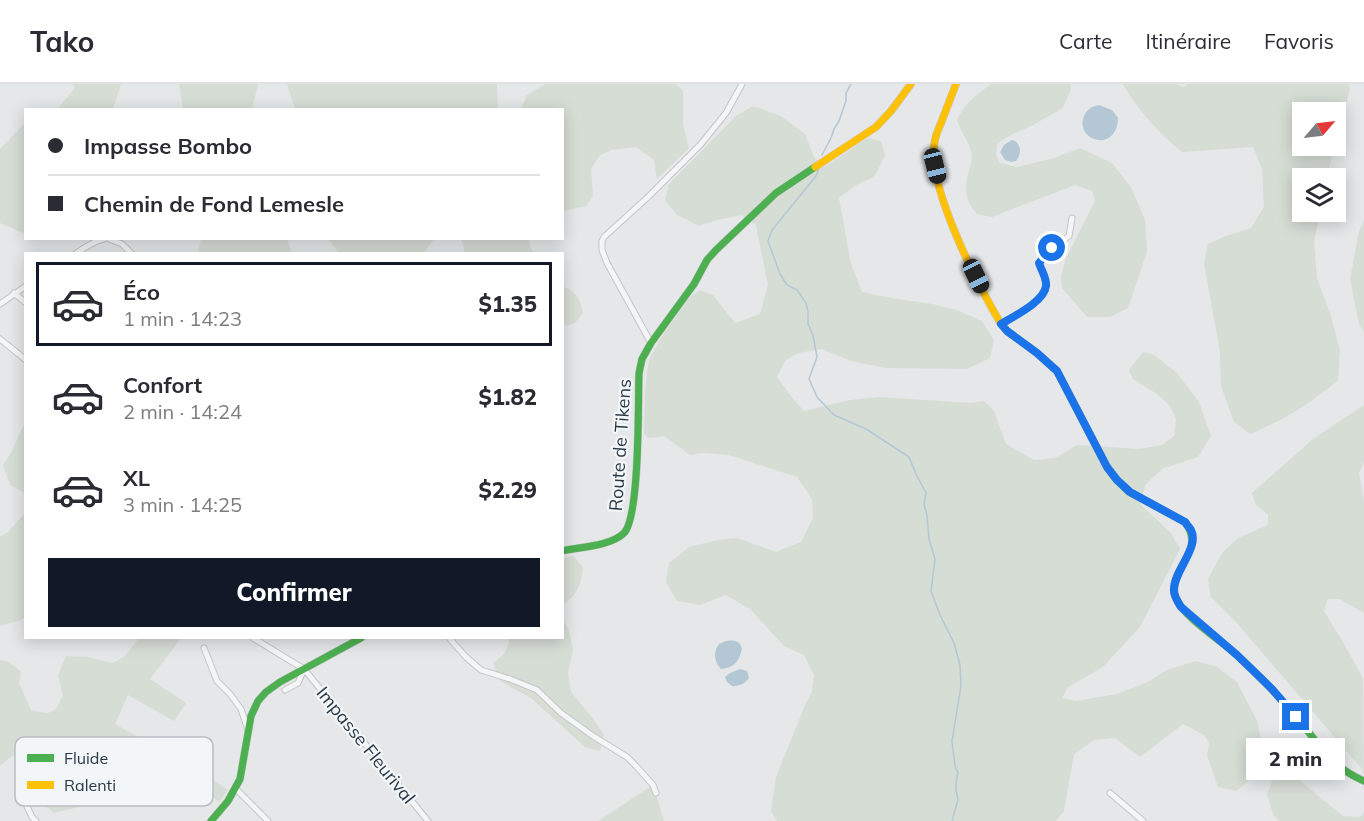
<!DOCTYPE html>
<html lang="fr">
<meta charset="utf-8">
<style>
body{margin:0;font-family:Mulish,sans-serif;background:#f7f7f7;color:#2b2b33;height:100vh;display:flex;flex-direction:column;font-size:22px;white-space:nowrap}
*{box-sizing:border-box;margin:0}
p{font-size:20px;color:#7c7c81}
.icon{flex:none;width:33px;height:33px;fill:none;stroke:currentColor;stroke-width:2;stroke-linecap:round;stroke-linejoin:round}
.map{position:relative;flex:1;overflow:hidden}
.sheet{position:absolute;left:24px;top:168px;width:540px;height:387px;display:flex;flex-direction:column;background:#fff;border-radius:0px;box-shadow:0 3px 15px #0003}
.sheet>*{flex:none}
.banner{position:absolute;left:24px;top:24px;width:540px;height:132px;border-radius:0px;box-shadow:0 3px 15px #0003;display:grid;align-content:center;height:132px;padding:0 24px;background:#fff}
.needle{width:39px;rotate:62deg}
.tools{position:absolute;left:1292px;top:18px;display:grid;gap:12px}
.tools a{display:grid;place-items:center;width:54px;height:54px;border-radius:0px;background:#fff;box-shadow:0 3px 15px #0003;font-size:30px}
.end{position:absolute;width:27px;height:27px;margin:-14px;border:8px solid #1a73e8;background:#fff;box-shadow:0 0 0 3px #fff}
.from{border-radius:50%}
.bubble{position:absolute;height:42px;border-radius:0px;background:#fff;box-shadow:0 3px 15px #0003;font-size:20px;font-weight:800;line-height:42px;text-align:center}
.car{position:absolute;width:18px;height:36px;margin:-18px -9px;border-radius:8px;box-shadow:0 0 4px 2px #0007;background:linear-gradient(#222 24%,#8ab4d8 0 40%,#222 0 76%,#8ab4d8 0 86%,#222 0)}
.banner b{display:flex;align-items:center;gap:21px;height:57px;font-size:22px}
.banner b+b{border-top:2px solid #e1e1e2}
.banner i{width:15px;height:15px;background:#2b2b33}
ul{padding:10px 0 0;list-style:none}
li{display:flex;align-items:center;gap:18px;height:84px;margin:0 12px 9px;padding:0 12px;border:3px solid transparent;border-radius:0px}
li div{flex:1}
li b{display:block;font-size:22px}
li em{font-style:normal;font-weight:800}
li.active{border-color:#111827}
li>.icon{width:54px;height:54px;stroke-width:1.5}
.button{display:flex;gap:12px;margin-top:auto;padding:12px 24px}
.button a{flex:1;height:69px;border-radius:0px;background:#111827;color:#fff;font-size:24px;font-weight:800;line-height:69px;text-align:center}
header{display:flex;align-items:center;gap:36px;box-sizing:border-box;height:84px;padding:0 30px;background:#fff;border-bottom:2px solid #e1e1e2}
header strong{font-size:28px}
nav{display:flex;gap:33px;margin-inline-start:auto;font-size:21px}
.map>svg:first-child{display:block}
</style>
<header>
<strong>Tako</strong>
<nav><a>Carte</a><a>Itinéraire</a><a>Favoris</a></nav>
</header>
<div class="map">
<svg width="1364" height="737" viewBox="0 0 1364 737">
<rect width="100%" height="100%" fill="#e5e7e9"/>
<path fill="#d6ddd5" d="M73,0H121L113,25H57L75,4Z
M179,0H258L252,26L183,25Z
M287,0H497L498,25H295Z
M545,0H675L683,6V41L689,64L657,95L654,76L636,63L612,66L600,71L591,85L593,112L586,122L563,127L562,26L521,25L527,11Z
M991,0H1070L1071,5L1063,24L1031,42L1009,52L997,60L996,70L1000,79L1017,83L1054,74L1080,64L1112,79L1131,103L1145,136L1147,168L1128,224L1110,233H1087L1062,204L1061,192L1066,174L1095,117L1092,107L1075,101L992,133L977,130C964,115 964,104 969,86C971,81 972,76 972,72C970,58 961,49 957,36C966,18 975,12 991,0Z
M1123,0H1176L1184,3L1188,0H1349L1350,6L1335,57V28H1302V62H1334L1327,94H1302V128H1320L1314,158L1317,194L1330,229L1340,266L1338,296C1310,320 1284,336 1250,350L1234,338L1221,302L1220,268L1204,179L1208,160L1226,152L1251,144L1264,123L1262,85L1253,63L1182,68C1159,49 1138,27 1123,0Z
M753,22L781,32L805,50L814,73L824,83L868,54L881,57L885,72L874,93L856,101L839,114L851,180L862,208L897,215L933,220L957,226L982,237L994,256L990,274L967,285L886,284L851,277L822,265L798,269L785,277L777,293L793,315L804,327L850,316L880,313L971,319L984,317L994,327L1006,360L1034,376L1055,374L1077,361L1139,365L1162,361L1174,352L1176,335L1170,322L1157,310L1133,295L1129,286L1143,268L1154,271L1177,289L1199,318L1211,352L1198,373L1162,385L1145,401L1141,421L1171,449L1180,465L1140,543L1103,583L1068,603L1062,614L1076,617L1117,610L1146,599L1167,586L1196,577L1217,583L1237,598L1257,637L1265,673L1256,691L1236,707L1218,703L1207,671L1209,659L1204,651L1183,640L1140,673L1115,654L1094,656L1074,670L1064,727L1056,737H777L771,727L776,693L805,621L812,608L814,591L804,571L784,562L750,525L726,511L700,521L677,517L666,498L669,479L689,463L718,456L737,454L776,468L801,458L813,434L812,415L797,393L729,371L702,369L690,371L664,352L649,354L644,350L645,306L649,276L662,252L689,214L700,206L713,211L735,239L760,230L768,201L756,141L742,131L717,136L699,142L677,131L665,116L669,100L736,32Z
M25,40H26L25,150L0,139V65L23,41Z
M1364,136V248L1359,240L1350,195L1359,147Z
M201,155H287L292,169H198Z
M328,155H434L423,170L339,169Z
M461,155H529L530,163L534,169H465Z
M563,202C577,209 580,214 583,229L575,239L566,242L563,237Z
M1364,321V378L1359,389L1364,416V529L1339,515H1328L1324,527L1343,558L1363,594L1364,691L1362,685L1236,538L1211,513L1208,495L1222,469L1238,454L1268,441V430L1256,421L1252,409L1313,355Z
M25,338V409L10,401L3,381L11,369Z
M25,429V533L21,536L0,542V453L8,448Z
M573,472L583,483C582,493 580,504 573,512C569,516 565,518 563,523V474Z
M563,534L570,550L573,566L568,589L571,608L591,632L604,651L600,667L585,663L531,614L500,597L493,579C503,572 509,566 509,554H562Z
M139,554H181L150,595L186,619L174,637L128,611L115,640L211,694L228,706L219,718L192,696L54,729L43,720L92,688L89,673L59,667L44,662L12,672L0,682V576L7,577L21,587L19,599L31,626C52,631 54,631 63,611L58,591L66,572L88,573L113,579L125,572Z
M1288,687L1343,732L1360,733L1364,728V737H1279L1273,730L1267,711L1273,695Z
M653,701L664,737H598Z"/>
<path fill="#b3c8d4" d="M1099,21L1112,26L1118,34C1117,70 1074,57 1084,32C1087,25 1093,22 1099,21Z
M1012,56L1015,57C1022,63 1021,70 1016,77L1011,78L1005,76L1000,68L1004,61Z
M726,557C733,556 739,556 742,564C740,577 734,584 721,585C714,578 713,568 719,560Z
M740,585L747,587L749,594C745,600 739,602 732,602L727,598L725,593L730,589Z
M1311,661C1316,666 1322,672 1321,679L1296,678L1294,675L1297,670L1306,662Z"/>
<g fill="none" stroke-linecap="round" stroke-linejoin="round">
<path stroke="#b3c8d4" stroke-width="1.5" d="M822,71L831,54L834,45L839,37L846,17V9L851,0
M819,85L816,92L772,146L768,157L780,190L787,201L797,206L806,219L808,228V240L813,251L817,273L809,295L817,313L834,331L866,345L909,373L916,390L926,409L924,420L927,431L929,455L935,475L931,507L940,531L954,559L960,581L961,602L952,657L955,682L958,689L956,698V706L958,716L952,737"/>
<defs>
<path id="street" d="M107,154L122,160L132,170
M75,170C85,163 94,157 106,154
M14,209L26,219
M0,220L26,202
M1001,240C1014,232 1044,218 1046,202C1047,194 1041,186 1039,179L1052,164L1069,152L1072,134
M0,255L26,276
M651,259L607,179L602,166V157L604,153L648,113L701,60L726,29L742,0
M253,554L304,585L428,737
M449,554L466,573L481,586L510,595L537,606L561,629L593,652L627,673L636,682L653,701L656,709
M204,564L217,597L230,610L241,625L248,646
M285,606L298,599L304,585
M19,705L32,733L36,737
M236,705L268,737
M1110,709L1143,737"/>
<path id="fast" d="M1115,394L1129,408L1185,438C1208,468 1165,486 1176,514C1183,532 1217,554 1232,567C1254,586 1274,607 1293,629C1318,657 1327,681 1364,697
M562,467C580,463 611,462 624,449C640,433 638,317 639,289L642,275L651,259L694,200L707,176L716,166L776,109L815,83
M211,737L228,717L240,695L251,632L258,617L266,608L280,598L361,554"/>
<path id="slow" d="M956,0C951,13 946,26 941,39C939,44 936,50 935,56C925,100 978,201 1001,240L1007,247L1037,269L1057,287L1107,383L1115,394
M815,83L876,43L891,27L911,0"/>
</defs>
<use href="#street" stroke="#c3c5c7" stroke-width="7"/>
<use href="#fast" stroke="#c3c5c7" stroke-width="8"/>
<use href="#slow" stroke="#c3c5c7" stroke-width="8"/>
<use href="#street" stroke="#f4f5f6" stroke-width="5"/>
<use href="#fast" stroke="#4caf50" stroke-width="7"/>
<use href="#slow" stroke="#ffc107" stroke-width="7"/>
</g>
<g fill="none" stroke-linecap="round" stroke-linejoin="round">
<path stroke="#1a73e8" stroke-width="8" d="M1052,164L1039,179C1041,186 1047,194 1046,202C1044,218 1014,232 1001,240L1007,247L1037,269L1057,287L1107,383L1117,396L1130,408L1185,438C1187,441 1189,443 1191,446C1200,463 1174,487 1174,505C1173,511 1178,518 1181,523L1237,571L1272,605L1296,633"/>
</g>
<g text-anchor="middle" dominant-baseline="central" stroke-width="4.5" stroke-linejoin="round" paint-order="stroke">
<g font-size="18" fill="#2a3744" stroke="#f2f6f8">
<text transform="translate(620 361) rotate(-86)">Route de Tikens</text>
<text transform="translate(366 661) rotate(51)">Impasse Fleurival</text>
</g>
</g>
<rect x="15" y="653" width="198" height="69" rx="9" fill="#f2f6f8" stroke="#b6bdc2" stroke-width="1.5"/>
<rect x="27" y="670" width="27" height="8" fill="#4caf50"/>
<rect x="27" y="697" width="27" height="8" fill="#ffc107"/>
<g font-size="16" fill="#2a3744">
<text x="64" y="680">Fluide</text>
<text x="64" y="707">Ralenti</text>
</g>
</svg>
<div class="tools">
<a><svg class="needle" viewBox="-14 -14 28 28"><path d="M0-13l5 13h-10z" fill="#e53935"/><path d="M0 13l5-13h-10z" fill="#7c7c81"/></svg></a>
<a><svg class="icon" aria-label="layers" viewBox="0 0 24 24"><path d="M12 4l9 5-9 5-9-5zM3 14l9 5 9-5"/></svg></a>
</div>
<i class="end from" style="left:1052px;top:164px"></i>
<i class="end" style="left:1296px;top:633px"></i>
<div class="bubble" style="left:1246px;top:654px;width:99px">2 min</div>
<i class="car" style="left:935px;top:82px;rotate:166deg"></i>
<i class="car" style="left:976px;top:192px;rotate:154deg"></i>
<div class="banner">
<b><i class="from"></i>Impasse Bombo</b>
<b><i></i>Chemin de Fond Lemesle</b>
</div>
<section class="sheet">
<ul>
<li class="active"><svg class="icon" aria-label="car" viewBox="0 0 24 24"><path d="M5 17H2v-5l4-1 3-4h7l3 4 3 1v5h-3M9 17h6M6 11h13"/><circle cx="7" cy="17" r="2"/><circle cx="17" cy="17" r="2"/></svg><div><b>Éco</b><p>1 min · 14:23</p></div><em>$1.35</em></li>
<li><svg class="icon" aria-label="car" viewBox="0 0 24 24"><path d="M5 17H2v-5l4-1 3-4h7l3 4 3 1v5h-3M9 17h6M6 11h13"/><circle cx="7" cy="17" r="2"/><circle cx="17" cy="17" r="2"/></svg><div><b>Confort</b><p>2 min · 14:24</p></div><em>$1.82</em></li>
<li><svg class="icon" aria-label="car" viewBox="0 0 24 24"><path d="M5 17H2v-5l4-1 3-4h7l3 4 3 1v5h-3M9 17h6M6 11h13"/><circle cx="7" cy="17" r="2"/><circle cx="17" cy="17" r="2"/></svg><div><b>XL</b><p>3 min · 14:25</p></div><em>$2.29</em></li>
</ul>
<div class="button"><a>Confirmer</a></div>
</section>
</div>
